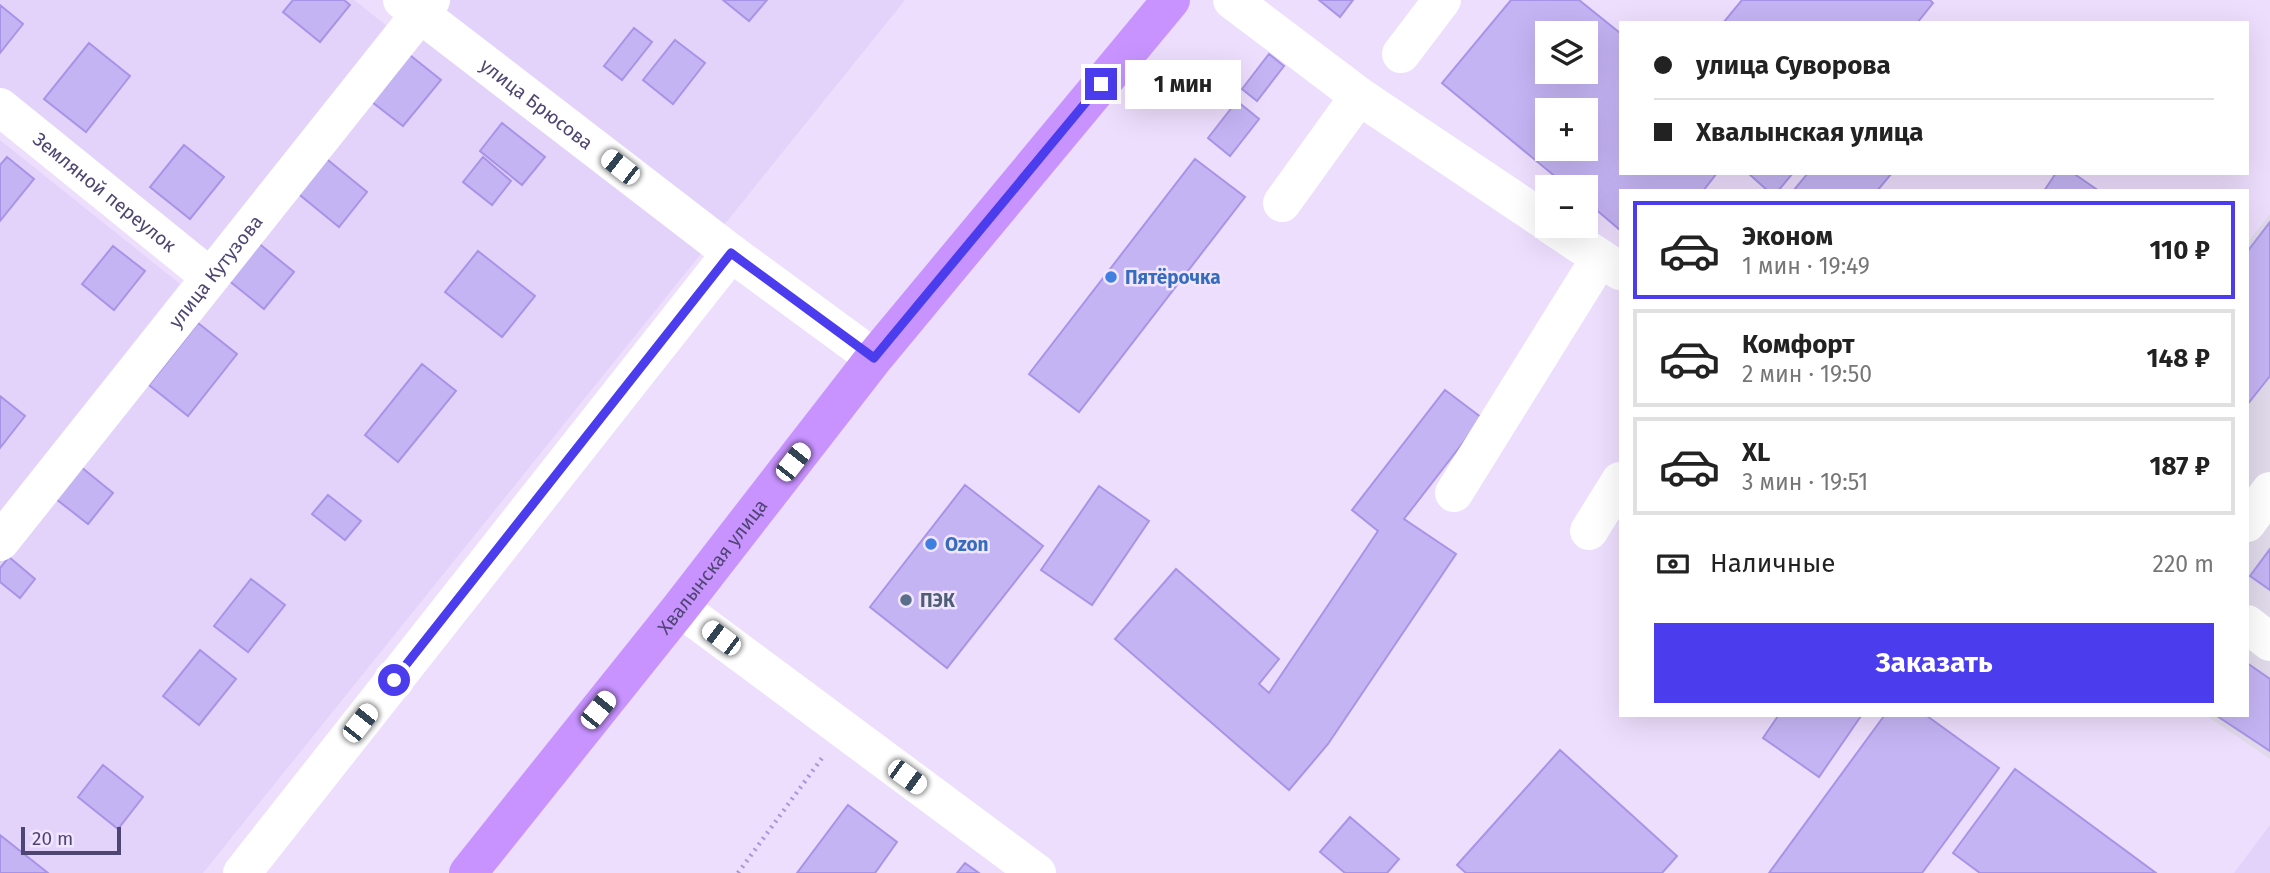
<!DOCTYPE html>
<html lang="ru">
<meta charset="utf-8">
<style>
body{margin:0;font-family:"Fira Sans",sans-serif;background:#f2f2f2;color:#222;height:100vh;display:flex;flex-direction:column;font-size:26px;white-space:nowrap}
*{box-sizing:border-box;margin:0}
p{font-size:23px;color:#767676}
.icon{flex:none;width:38px;height:38px;fill:none;stroke:currentColor;stroke-width:2;stroke-linecap:round;stroke-linejoin:round}
.map{position:relative;flex:1;overflow:hidden}
.details{position:absolute;left:1619px;top:189px;width:630px;height:528px;display:flex;flex-direction:column;background:#fff;border-radius:0px;box-shadow:0 7px 28px #0002}
.details>*{flex:none}
.guide{position:absolute;left:1619px;top:21px;width:630px;height:154px;border-radius:0px;box-shadow:0 7px 28px #0002;display:grid;align-content:center;height:154px;padding:0 35px;background:#fff}
.controls{position:absolute;left:1535px;top:21px;display:grid;gap:14px}
.controls a{display:grid;place-items:center;width:63px;height:63px;border-radius:0px;background:#fff;box-shadow:0 7px 28px #0002;font-size:35px}
.scale{position:absolute;left:21px;bottom:18px;width:100px;box-sizing:border-box;padding-left:7px;border:4px solid #4f4573;border-top:0;font-size:19px;line-height:24px;white-space:nowrap;color:#4f4573;-webkit-text-stroke:5px #f1e5ff;paint-order:stroke}
.end{position:absolute;width:32px;height:32px;margin:-16px;border:9px solid #4b3cee;background:#fff;box-shadow:0 0 0 4px #fff}
.from{border-radius:50%}
.bubble{position:absolute;height:49px;border-radius:0px;background:#fff;box-shadow:0 7px 28px #0002;font-size:23px;font-weight:700;line-height:49px;text-align:center}
.car{position:absolute;width:21px;height:42px;margin:-21px -10px;border-radius:9px;box-shadow:0 0 5px 2px #0007;background:linear-gradient(#fff 24%,#345 0 40%,#fff 0 76%,#345 0 86%,#fff 0)}
.guide b{display:flex;align-items:center;gap:24px;height:66px;font-size:26px}
.guide b+b{border-top:2px solid #e0e0e0}
.guide i{width:18px;height:18px;background:#222}
ul{padding:12px 0 0;list-style:none}
li{display:flex;align-items:center;gap:21px;height:98px;margin:0 14px 10px;padding:0 21px;border:4px solid #e0e0e0;border-radius:0px}
li div{flex:1}
li b{display:block;font-size:26px}
li em{font-style:normal;font-weight:700}
li.on{border-color:#4b3cee}
li>.icon{width:63px;height:63px;stroke-width:1.5}
.pay{display:flex;align-items:center;gap:18px;height:77px;padding:0 35px;font-size:26px}
.pay p{margin-inline-start:auto}
.action{display:flex;gap:14px;margin-top:auto;padding:14px 35px}
.action a{flex:1;height:80px;border-radius:0px;background:#4b3cee;color:#fff;font-size:28px;font-weight:700;line-height:80px;text-align:center}
.map>svg:first-child{display:block}
</style>
<div class="map">
<svg width="2270" height="873" viewBox="0 0 2270 873">
<rect width="100%" height="100%" fill="#eddefd"/>
<path fill="#e3d2fa" d="M0,0H354L387,26L206,253L0,89Z
M436,0H905L203,873H0V554Z
M0,140L180,284L0,511Z
M2270,825V873H2234Z"/>
<path fill="#e0daea" d="M2270,214V759L2207,716H2247V243Z"/>
<path fill="#c5b4f4" stroke="#a894e7" stroke-width="2" fill-rule="evenodd" d="M293,0H344L350,5L320,42L283,12Z
M723,0H767L749,21Z
M1319,0H1353L1340,17Z
M1511,0H1579L1620,33V173H1717L1703,191H1620V230L1586,201V187H1568L1442,83ZM1547,33H1586V72H1547ZM1547,110H1586V149H1547Z
M1742,0H1930L1933,3L1917,23H1723Z
M0,5L23,24L0,53Z
M634,28L652,42L622,80L604,66Z
M675,40L705,63L673,104L643,80Z
M89,43L130,76L86,132L44,99Z
M401,48L441,80L403,126L363,95Z
M1269,54L1284,66L1257,101L1242,89Z
M1237,101L1259,119L1230,156L1208,138Z
M502,123L545,157L522,185L480,151Z
M184,145L224,177L190,219L150,187Z
M323,156L367,192L339,227L295,191Z
M7,157L34,179L0,221V165Z
M483,157L511,181L492,205L463,182Z
M1195,159L1245,197L1079,412L1029,374Z
M1748,173H1793L1778,191H1768Z
M1808,173H1892L1877,191H1793Z
M2056,173H2073L2099,191H2044Z
M2270,222V376L2247,405V252Z
M257,242L294,272L264,309L227,279Z
M113,246L145,271L114,310L82,284Z
M478,251L535,296L502,337L445,292Z
M198,323L237,354L188,416L149,385Z
M422,364L456,391L398,462L365,435Z
M1445,390L1482,418L1404,519L1456,554L1328,744L1289,790L1115,639L1176,569L1279,659L1259,684L1269,693L1378,531L1352,510Z
M0,396L25,416L0,448Z
M81,467L113,493L88,524L56,499Z
M965,485L1043,546L947,668L870,607Z
M1099,486L1149,521L1092,605L1041,570Z
M328,495L361,521L345,540L312,514Z
M2270,549V590L2250,576Z
M9,557L35,579L20,598L0,582V568Z
M251,579L285,605L248,652L214,626Z
M200,650L236,679L199,725L163,696Z
M2247,663L2270,679V751L2217,716H2247Z
M1778,716H1861L1819,777L1763,738Z
M1884,716H1927L1999,768L1922,873H1769Z
M1560,750L1677,856L1662,873H1466L1457,865Z
M103,765L143,797L118,829L78,797Z
M2015,769L2156,873H1980L1953,853Z
M848,805L897,842L875,873H797Z
M1350,817L1399,859L1387,873H1345L1320,852Z
M0,835L48,873H0Z
M965,863L979,873H957Z"/>
<g fill="none" stroke-linecap="round" stroke-linejoin="round">
<path stroke="#a898d8" stroke-width="4.5" stroke-dasharray="2 5" stroke-linecap="butt" d="M738,873L822,758"/>
<g stroke="#fff" stroke-width="38">
<path id="s1" d="M402,0L731,253L874,358"/>
<path d="M1232,0L1359,96L1547,222"/>
<path d="M1401,54L1442,0"/>
<path id="s2" d="M0,107L210,277"/>
<path d="M1282,203L1359,96"/>
<path d="M1552,226L1620,271"/>
<path d="M1454,493L1600,258"/>
<path d="M2247,523L2270,491"/>
<path d="M1589,531L1620,481"/>
<path id="s3" d="M0,542L431,0"/>
<path d="M680,608L1037,873"/>
<path d="M2247,624L2270,642"/>
<path d="M242,873L731,253"/>
</g>
<path stroke="#c893ff" stroke-width="38" id="s4" d="M468,873L680,608L874,358L1171,0"/>
</g>
<g fill="none" stroke-linecap="round" stroke-linejoin="round">
<path stroke="#4b3cee" stroke-width="9" d="M394,680L731,253L874,358L1101,84"/>
</g>
<g fill="#3f7fe0" stroke="#f1e5ff" stroke-width="2.5">
<circle cx="1111" cy="277" r="7"/>
<circle cx="931" cy="544" r="7"/>
</g>
<circle fill="#5c6f8a" stroke="#f1e5ff" stroke-width="2.5" cx="906" cy="600" r="7"/>
<g text-anchor="middle" dominant-baseline="central" stroke-width="5" stroke-linejoin="round" paint-order="stroke">
<g font-size="19" fill="#4f4573" stroke="#f1e5ff">
<text stroke="none"><textPath href="#s1" startOffset="170">улица Брюсова</textPath></text>
<text stroke="none"><textPath href="#s2" startOffset="135">Земляной переулок</textPath></text>
<text stroke="none"><textPath href="#s3" startOffset="346">улица Кутузова</textPath></text>
<text stroke="none"><textPath href="#s4" startOffset="392">Хвалынская улица</textPath></text>
</g>
<g font-size="19" font-weight="bold" fill="#366cbe" stroke="#f1e5ff" text-anchor="start">
<text x="1125" y="277">Пятёрочка</text>
<text x="945" y="544">Ozon</text>
</g>
<g font-size="19" font-weight="bold" fill="#4e5e75" stroke="#f1e5ff" text-anchor="start">
<text x="920" y="600">ПЭК</text>
</g>
</g>
</svg>
<div class="controls">
<a><svg class="icon" aria-label="layers" viewBox="0 0 24 24"><path d="M12 4l9 5-9 5-9-5zM3 14l9 5 9-5"/></svg></a>
<a>+</a>
<a>−</a>
</div>
<div class="scale">20 m</div>
<i class="end from" style="left:394px;top:680px"></i>
<i class="end" style="left:1101px;top:84px"></i>
<div class="bubble" style="left:1125px;top:60px;width:116px">1 мин</div>
<i class="car" style="left:620px;top:167px;rotate:308deg"></i>
<i class="car" style="left:793px;top:462px;rotate:38deg"></i>
<i class="car" style="left:721px;top:638px;rotate:307deg"></i>
<i class="car" style="left:598px;top:710px;rotate:39deg"></i>
<i class="car" style="left:360px;top:723px;rotate:38deg"></i>
<i class="car" style="left:907px;top:777px;rotate:126deg"></i>
<div class="guide">
<b><i class="from"></i>улица Суворова</b>
<b><i></i>Хвалынская улица</b>
</div>
<section class="details">
<ul>
<li class="on"><svg class="icon" aria-label="car" viewBox="0 0 24 24"><path d="M5 17H2v-5l4-1 3-4h7l3 4 3 1v5h-3M9 17h6M6 11h13"/><circle cx="7" cy="17" r="2"/><circle cx="17" cy="17" r="2"/></svg><div><b>Эконом</b><p>1 мин · 19:49</p></div><em>110 ₽</em></li>
<li><svg class="icon" aria-label="car" viewBox="0 0 24 24"><path d="M5 17H2v-5l4-1 3-4h7l3 4 3 1v5h-3M9 17h6M6 11h13"/><circle cx="7" cy="17" r="2"/><circle cx="17" cy="17" r="2"/></svg><div><b>Комфорт</b><p>2 мин · 19:50</p></div><em>148 ₽</em></li>
<li><svg class="icon" aria-label="car" viewBox="0 0 24 24"><path d="M5 17H2v-5l4-1 3-4h7l3 4 3 1v5h-3M9 17h6M6 11h13"/><circle cx="7" cy="17" r="2"/><circle cx="17" cy="17" r="2"/></svg><div><b>XL</b><p>3 мин · 19:51</p></div><em>187 ₽</em></li>
</ul>
<div class="pay"><svg class="icon" aria-label="cash" viewBox="0 0 24 24"><path d="M3 7h18v10H3z"/><circle cx="12" cy="12" r="2"/></svg>Наличные<p>220 m</p></div>
<div class="action"><a>Заказать</a></div>
</section>
</div>
